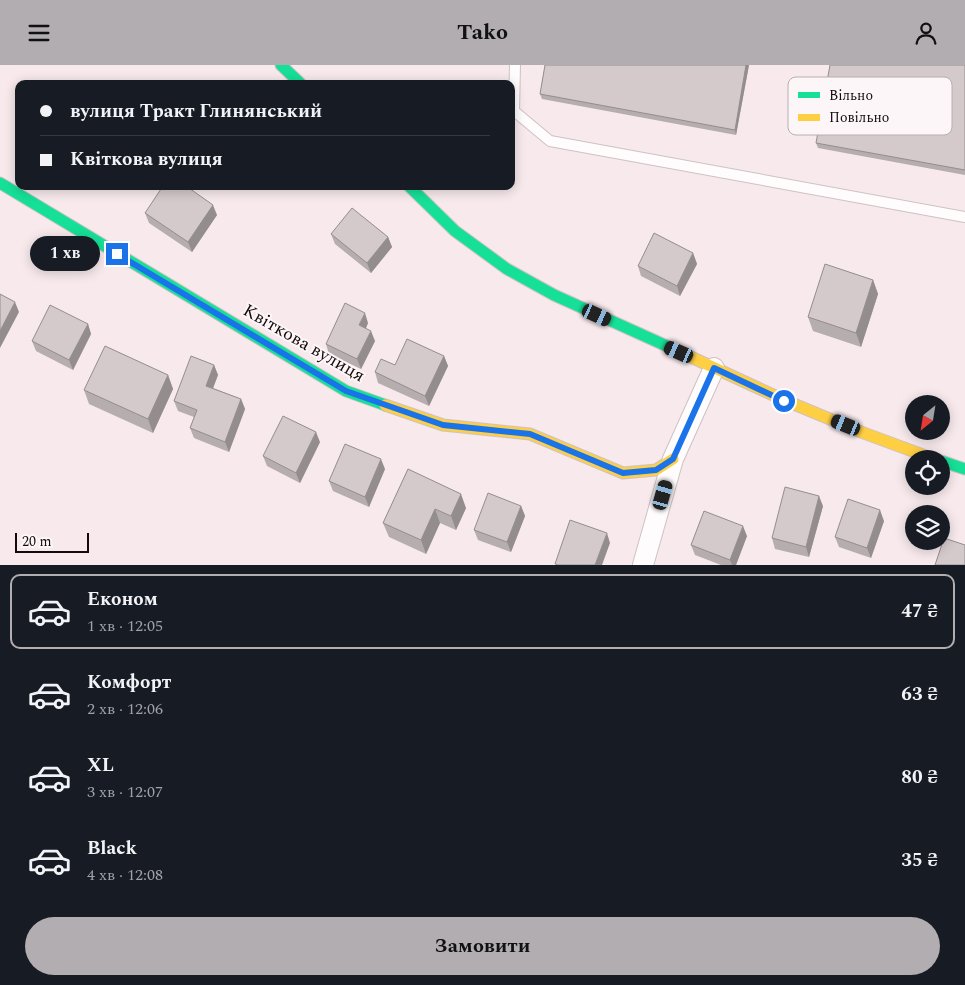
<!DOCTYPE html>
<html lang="uk">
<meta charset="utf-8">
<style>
body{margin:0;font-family:Spectral,serif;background:#20242c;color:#f1f3f6;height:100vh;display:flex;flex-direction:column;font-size:19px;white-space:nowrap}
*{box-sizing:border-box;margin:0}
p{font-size:16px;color:#9ea1a6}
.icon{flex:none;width:28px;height:28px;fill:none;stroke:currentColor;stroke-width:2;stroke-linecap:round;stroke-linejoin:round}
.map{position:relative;height:500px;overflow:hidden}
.drawer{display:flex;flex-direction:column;background:#171b24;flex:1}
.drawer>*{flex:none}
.guide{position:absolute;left:15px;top:15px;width:500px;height:110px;border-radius:10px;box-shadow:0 2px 12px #0003;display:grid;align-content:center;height:110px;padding:0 25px;background:#171b24}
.needle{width:32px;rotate:210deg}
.buttons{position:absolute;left:905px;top:330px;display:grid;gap:10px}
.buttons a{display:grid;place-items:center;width:45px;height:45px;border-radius:50%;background:#171b24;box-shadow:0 2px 12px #0003;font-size:25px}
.scale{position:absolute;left:15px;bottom:12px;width:74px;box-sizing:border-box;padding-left:5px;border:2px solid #140a0c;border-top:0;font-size:14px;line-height:18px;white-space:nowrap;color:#140a0c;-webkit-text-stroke:4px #fdf6f8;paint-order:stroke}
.end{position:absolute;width:22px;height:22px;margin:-11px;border:6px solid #1a73e8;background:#fff;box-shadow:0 0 0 2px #fff}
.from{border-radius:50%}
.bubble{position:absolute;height:35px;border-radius:18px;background:#171b24;box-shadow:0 2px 12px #0003;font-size:16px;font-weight:700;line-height:35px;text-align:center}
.car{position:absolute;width:15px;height:30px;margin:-15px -8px;border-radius:6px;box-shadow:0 0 4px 1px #0007;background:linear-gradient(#222 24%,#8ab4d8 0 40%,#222 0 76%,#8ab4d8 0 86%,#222 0)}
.guide b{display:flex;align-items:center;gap:18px;height:48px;font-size:19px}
.guide b+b{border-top:1px solid #363941}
.guide i{width:12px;height:12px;background:#f1f3f6}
ul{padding:9px 0 0;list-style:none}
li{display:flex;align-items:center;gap:15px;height:75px;margin:0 10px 8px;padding:0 15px;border:2px solid transparent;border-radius:10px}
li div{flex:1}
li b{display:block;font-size:19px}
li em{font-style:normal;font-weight:700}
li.selected{border-color:#b1adb0}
li>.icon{width:45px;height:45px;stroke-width:1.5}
.button{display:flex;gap:10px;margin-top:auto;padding:10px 25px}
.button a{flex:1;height:58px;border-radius:30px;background:#b1adb0;color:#111;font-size:20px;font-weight:700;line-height:58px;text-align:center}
header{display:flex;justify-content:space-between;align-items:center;height:65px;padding:0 25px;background:#b1adb0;color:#111;font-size:22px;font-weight:700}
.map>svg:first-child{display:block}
</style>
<header><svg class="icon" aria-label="menu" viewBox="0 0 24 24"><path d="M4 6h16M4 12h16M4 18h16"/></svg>Tako<svg class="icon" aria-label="person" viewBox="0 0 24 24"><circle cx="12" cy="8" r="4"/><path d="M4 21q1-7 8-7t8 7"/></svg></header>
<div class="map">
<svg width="965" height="500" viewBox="0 0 965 500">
<rect width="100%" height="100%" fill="#f7e9ec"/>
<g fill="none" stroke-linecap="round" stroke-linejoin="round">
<defs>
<path id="lane" d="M515,0L514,46L550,76L965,152"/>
<path id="street" d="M643,500L673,394L714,303"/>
<path id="fast" d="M281,0L301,19
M0,118L346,326L385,340
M409,121L455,166L507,204L554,230L680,287
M941,396L965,404"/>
<path id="slow" d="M680,287L784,335L861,367L934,394
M385,340L443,360L530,369L623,408L656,405L673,394"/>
</defs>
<use href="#lane" stroke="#cec2c4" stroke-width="12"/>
<use href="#street" stroke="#cec2c4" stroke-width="22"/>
<use href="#fast" stroke="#cec2c4" stroke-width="13"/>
<use href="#slow" stroke="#cec2c4" stroke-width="13"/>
<use href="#lane" stroke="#fefcfc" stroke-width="10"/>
<use href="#street" stroke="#fefcfc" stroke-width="20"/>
<use href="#fast" stroke="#16e098" stroke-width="11"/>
<use href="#slow" stroke="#ffcf43" stroke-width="11"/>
</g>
<path fill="#b6adaf" d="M545,0H749L736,70L542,34L540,29Z
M965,0V110L818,83L816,78Z
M145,148L217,150L192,187L149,158Z
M331,169L388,172L392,182L371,208L335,179Z
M693,188L697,199L680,231L641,211L638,201Z
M873,215L878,229L861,282L813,266L808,252Z
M368,258L366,263L375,276L361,304L329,289L326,279Z
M88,259L91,269L73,305L36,286L32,276Z
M444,291L448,301L429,341L378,318L375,307L395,300Z
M214,300L218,310L213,323L241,334L245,344L229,387L194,373L190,363L194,352L178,346L174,336Z
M168,310L173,324L153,368L89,339L84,325Z
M320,377L300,418L267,401L263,391Z
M385,404L369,442L333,426L329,416Z
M408,404L466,443L456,465L440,458L426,489L389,472L383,458Z
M521,441L525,451L511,487L478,475L474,465Z
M823,441L809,492L775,484L772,473Z
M884,456L871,493L839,482L835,472Z
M747,471L736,500H721L695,490L691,480Z"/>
<path fill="#948d8e" d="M746,0H749L736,70L735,65Z
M213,140L217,150L192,187L188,177Z
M388,172L392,182L371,208L367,198Z
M693,188L697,199L680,231L677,221Z
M873,215L878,229L861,282L856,268Z
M15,237L19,247L0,283V266Z
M365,248L368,258L363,270L359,260Z
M88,259L91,269L73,305L69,295Z
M371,266L375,276L361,304L357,294Z
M444,291L448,301L429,341L425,331Z
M214,300L218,310L210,331L206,321Z
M168,310L173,324L153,368L148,354Z
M241,334L245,344L229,387L225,377Z
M316,367L320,377L300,418L296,408Z
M381,394L385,404L369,442L365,432Z
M461,429L466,443L456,465L451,451Z
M819,431L823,441L809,492L806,482Z
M521,441L525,451L511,487L507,477Z
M435,444L440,458L426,489L421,475Z
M880,445L884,456L871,493L867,483Z
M743,461L747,471L736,500H732L730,495Z
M607,468L610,478L602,500H595Z"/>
<path fill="#d4c9cb" stroke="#948d8e" d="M545,0H746L735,65L540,29Z
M830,0H965V105L816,78Z
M163,121H186L213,140L188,177L145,148Z
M352,143L388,172L367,198L331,169Z
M654,168L693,188L677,221L638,201Z
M825,199L873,215L856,268L808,252Z
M0,229L15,237L0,266Z
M345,238L365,248L359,260L371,266L357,294L326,279Z
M50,240L88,259L69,295L32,276Z
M407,274L444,291L425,331L375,307L381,294L395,300Z
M105,281L168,310L148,354L84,325Z
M191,291L214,300L206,321L241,334L225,377L190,363L197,345L174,336Z
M283,351L316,367L296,408L263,391Z
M345,379L381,394L365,432L329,416Z
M408,404L461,429L451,451L435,444L421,475L383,458Z
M785,422L819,431L806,482L772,473Z
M488,428L521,441L507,477L474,465Z
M848,434L880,445L867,483L835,472Z
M704,446L743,461L730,495L691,480Z
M570,455L607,468L595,500H558L555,499Z
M944,473L965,480V500H935Z"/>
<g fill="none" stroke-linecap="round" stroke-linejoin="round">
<path stroke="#1a73e8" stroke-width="6" d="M117,189L346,326L443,360L530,369L623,408L656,405L673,394L714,303L784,336"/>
</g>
<g text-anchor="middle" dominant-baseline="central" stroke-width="4" stroke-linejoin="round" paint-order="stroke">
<g font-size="18" fill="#140a0c" stroke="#fdf6f8">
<text transform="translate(304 278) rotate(30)">Квіткова вулиця</text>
</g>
</g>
<rect x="788" y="12" width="164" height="58" rx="8" fill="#fdf6f8" stroke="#b7afb1" stroke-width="1"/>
<rect x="798" y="27" width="22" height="6" fill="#16e098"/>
<rect x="798" y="49" width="22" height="7" fill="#ffcf43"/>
<g font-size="14" fill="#140a0c">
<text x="829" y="35">Вільно</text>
<text x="829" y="57">Повільно</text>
</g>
</svg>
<div class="buttons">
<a><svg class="needle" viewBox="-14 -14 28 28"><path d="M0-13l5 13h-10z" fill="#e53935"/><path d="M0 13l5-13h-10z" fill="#9ea1a6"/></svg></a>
<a><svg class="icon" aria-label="locate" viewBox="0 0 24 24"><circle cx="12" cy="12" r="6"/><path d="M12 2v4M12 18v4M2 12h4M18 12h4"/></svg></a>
<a><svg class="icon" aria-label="layers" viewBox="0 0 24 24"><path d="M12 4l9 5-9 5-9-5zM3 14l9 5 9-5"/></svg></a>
</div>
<div class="scale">20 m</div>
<i class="end from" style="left:784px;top:336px"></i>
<i class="end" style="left:117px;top:189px"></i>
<div class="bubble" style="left:30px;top:171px;width:70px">1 хв</div>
<i class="car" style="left:597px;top:250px;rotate:115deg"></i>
<i class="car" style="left:679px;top:287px;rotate:294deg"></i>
<i class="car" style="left:846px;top:360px;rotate:292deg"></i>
<i class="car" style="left:663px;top:430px;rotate:16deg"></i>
<div class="guide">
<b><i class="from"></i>вулиця Тракт Глинянський</b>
<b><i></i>Квіткова вулиця</b>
</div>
</div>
<section class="drawer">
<ul>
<li class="selected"><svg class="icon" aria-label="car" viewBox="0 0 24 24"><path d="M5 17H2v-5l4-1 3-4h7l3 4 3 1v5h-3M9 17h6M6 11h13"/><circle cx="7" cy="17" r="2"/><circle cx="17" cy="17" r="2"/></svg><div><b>Економ</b><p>1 хв · 12:05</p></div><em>47 ₴</em></li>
<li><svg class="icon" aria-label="car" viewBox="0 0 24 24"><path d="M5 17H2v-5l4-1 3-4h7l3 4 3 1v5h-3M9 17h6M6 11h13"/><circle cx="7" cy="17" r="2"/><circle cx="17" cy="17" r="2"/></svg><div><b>Комфорт</b><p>2 хв · 12:06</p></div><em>63 ₴</em></li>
<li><svg class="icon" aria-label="car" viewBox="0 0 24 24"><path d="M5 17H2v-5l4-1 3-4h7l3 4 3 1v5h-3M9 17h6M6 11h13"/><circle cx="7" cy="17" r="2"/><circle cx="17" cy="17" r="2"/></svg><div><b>XL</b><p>3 хв · 12:07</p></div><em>80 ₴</em></li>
<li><svg class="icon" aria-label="car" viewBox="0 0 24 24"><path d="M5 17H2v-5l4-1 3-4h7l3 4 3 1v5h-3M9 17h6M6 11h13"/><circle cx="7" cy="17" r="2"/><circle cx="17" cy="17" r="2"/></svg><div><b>Black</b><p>4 хв · 12:08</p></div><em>35 ₴</em></li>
</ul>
<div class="button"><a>Замовити</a></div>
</section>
